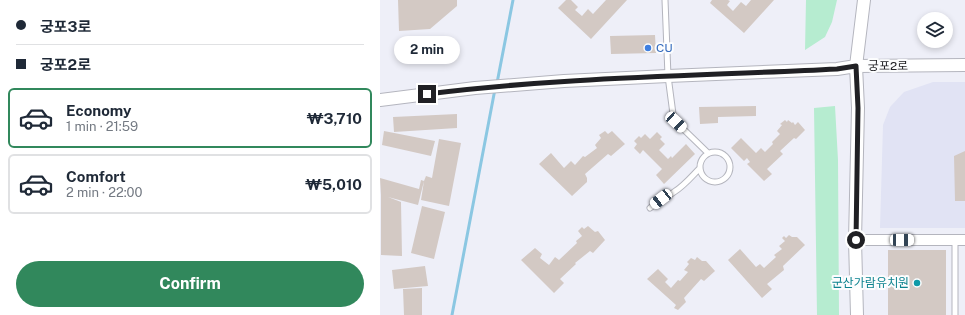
<!DOCTYPE html>
<meta charset="utf-8">
<style>
body{margin:0;font-family:"Public Sans","Noto Sans KR",sans-serif;background:#f2f2f3;color:#1f2937;height:100vh;display:flex;flex-direction:column;font-size:15px;white-space:nowrap}
*{box-sizing:border-box;margin:0}
p{font-size:13px;color:#747a83}
.icon{flex:none;width:22px;height:22px;fill:none;stroke:currentColor;stroke-width:2;stroke-linecap:round;stroke-linejoin:round}
.map{position:relative;flex:1;overflow:hidden}
.drawer{display:flex;flex-direction:column;background:#fff;width:380px}
.drawer>*{flex:none}
.banner{display:grid;align-content:center;height:88px;padding:0 16px;background:#fff}
.fabs{position:absolute;left:537px;top:12px;display:grid;gap:8px}
.fabs a{display:grid;place-items:center;width:36px;height:36px;border-radius:50%;background:#fff;box-shadow:0 2px 6px #0003;font-size:20px}
.end{position:absolute;width:18px;height:18px;margin:-9px;border:5px solid #202024;background:#fff;box-shadow:0 0 0 2px #fff}
.from{border-radius:50%}
.bubble{position:absolute;height:28px;border-radius:14px;background:#fff;box-shadow:0 2px 6px #0003;font-size:13px;font-weight:700;line-height:28px;text-align:center}
.car{position:absolute;width:12px;height:24px;margin:-12px -6px;border-radius:5px;box-shadow:0 0 3px 1px #0007;background:linear-gradient(#fff 24%,#345 0 40%,#fff 0 76%,#345 0 86%,#fff 0)}
.banner b{display:flex;align-items:center;gap:14px;height:38px;font-size:15px}
.banner b+b{border-top:1px solid #e0e1e3}
.banner i{width:10px;height:10px;background:#1f2937}
ul{padding:0;list-style:none}
li{display:flex;align-items:center;gap:12px;height:60px;margin:0 8px 6px;padding:0 8px;border:2px solid #e0e1e3;border-radius:6px}
li div{flex:1}
li b{display:block;font-size:15px}
li em{font-style:normal;font-weight:700}
li.current{border-color:#31885c}
li>.icon{width:36px;height:36px;stroke-width:1.5}
.action{display:flex;gap:8px;margin-top:auto;padding:8px 16px}
.action a{flex:1;height:46px;border-radius:24px;background:#31885c;color:#fff;font-size:16px;font-weight:700;line-height:46px;text-align:center}
main{display:flex;flex:1;min-height:0}
.map>svg:first-child{display:block}
</style>
<main>
<section class="drawer">
<div class="banner">
<b><i class="from"></i>궁포3로</b>
<b><i></i>궁포2로</b>
</div>
<ul>
<li class="current"><svg class="icon" aria-label="car" viewBox="0 0 24 24"><path d="M5 17H2v-5l4-1 3-4h7l3 4 3 1v5h-3M9 17h6M6 11h13"/><circle cx="7" cy="17" r="2"/><circle cx="17" cy="17" r="2"/></svg><div><b>Economy</b><p>1 min · 21:59</p></div><em>₩3,710</em></li>
<li><svg class="icon" aria-label="car" viewBox="0 0 24 24"><path d="M5 17H2v-5l4-1 3-4h7l3 4 3 1v5h-3M9 17h6M6 11h13"/><circle cx="7" cy="17" r="2"/><circle cx="17" cy="17" r="2"/></svg><div><b>Comfort</b><p>2 min · 22:00</p></div><em>₩5,010</em></li>
</ul>
<div class="action"><a>Confirm</a></div>
</section>
<div class="map">
<svg width="585" height="315" viewBox="0 0 585 315">
<rect width="100%" height="100%" fill="#eeeff8"/>
<path fill="#e1e3f4" d="M553,82H585V228H500L503,125L510,107L524,92Z"/>
<path fill="#b6ecd0" d="M426,0H457L452,22L445,37L425,50Z
M455,106L458,160L459,315H437L434,108Z"/>
<g fill="none" stroke-linecap="round" stroke-linejoin="round">
<path stroke="#8bc7e2" stroke-width="3" d="M117,83L133,0
M72,315L115,89"/>
</g>
<path fill="#d3c9c4" d="M18,0H77V6L50,29L19,31Z
M186,0H191L198,7L195,10L202,16L208,9L213,14L226,0H247L211,39L178,8Z
M332,0H348L350,1L347,5L353,11L361,2L366,6L371,0H394L364,33L330,3Z
M275,35L276,53L231,54L230,36Z
M376,106V116L338,117V123L320,124L319,107Z
M77,114V128L14,132L13,117Z
M405,120L407,122L408,120L412,123L413,122L415,125L418,122L425,130L416,139L414,138L400,151L403,154L387,169L392,174L384,181L367,164L370,162L367,158L364,161L351,148L361,138L376,153L381,148L385,152L393,144L392,142L400,134L397,131L402,125L400,124Z
M4,131L55,141L51,156L2,145Z
M225,131L228,134L232,131L245,144L231,156L228,154L205,174L207,178V182L192,196L159,164L171,153L184,168L191,161L195,165L203,156L205,157L217,148L215,145L221,138L219,135Z
M277,132L282,137L280,139L285,144L279,150L288,159L291,156L292,158L306,144L315,154L284,184L276,175L282,169L263,150L260,154L254,148L257,144L254,141L259,136L261,138L265,134L270,139Z
M59,139L81,143L69,206L41,200L44,181L38,205L8,197L21,202L22,256L1,255V195L0,178L39,189L41,180L44,181L46,176L52,178Z
M585,151V201H575L574,156Z
M42,206L65,212L54,259L31,253Z
M208,226L215,232L218,231L225,240L213,253L210,251L195,263L196,264L180,279L184,283L174,293L141,260L155,248L162,254L160,258L169,265L175,257L179,260L197,243L196,241L202,236L198,231L202,227L204,229Z
M409,235L412,237H417L425,245L403,266L404,270L387,284L392,289L382,298L348,260L360,249L376,267L380,264L384,268L396,257L394,255L402,249L399,246L405,241L402,238L404,236L406,238Z
M508,250H566V315H508Z
M317,257L322,261H326L335,271L324,281L321,279L304,298L306,302L298,310L294,308L296,305L267,279L278,269L288,279L285,282L291,288L298,280L300,281L308,272L304,270L309,264L307,262L311,258L315,260Z
M45,266L48,286L14,289L12,270Z
M42,288V315H24L23,289Z"/>
<g fill="none" stroke-linecap="round" stroke-linejoin="round">
<defs>
<path id="service" d="M285,0L288,76L293,114L296,122L328,153
M320 167a15 15 0 1 1 30 0a15 15 0 1 1-30 0Z
M270,208C279,201 286,198 294,192C304,186 312,176 320,168
M575,240V315"/>
<path id="minor" d="M475,240H585"/>
<path id="tertiary" d="M0,100L95,88L184,81L288,76L457,69L476,66L585,65
M477,315L475,240L478,108L476,66L484,0"/>
</defs>
<use href="#service" stroke="#b4b5be" stroke-width="7"/>
<use href="#minor" stroke="#b4b5be" stroke-width="12"/>
<use href="#tertiary" stroke="#b4b5be" stroke-width="14"/>
<use href="#service" stroke="#fff" stroke-width="5"/>
<use href="#minor" stroke="#fff" stroke-width="10"/>
<use href="#tertiary" stroke="#fff" stroke-width="12"/>
</g>
<g fill="none" stroke-linecap="round" stroke-linejoin="round">
<path stroke="#202024" stroke-width="5" d="M47,94C183,77 320,76 457,69L476,66L478,108L476,240"/>
</g>
<circle fill="#3f7fe0" stroke="#fcfdfe" stroke-width="1.5" cx="268" cy="48" r="4"/>
<circle fill="#0f9aa8" stroke="#fcfdfe" stroke-width="1.5" cx="537" cy="283" r="4"/>
<g text-anchor="middle" dominant-baseline="central" stroke-width="4" stroke-linejoin="round" paint-order="stroke">
<g font-size="12" fill="#366cbe" stroke="#fcfdfe" text-anchor="start">
<text x="276" y="48">CU</text>
</g>
<g font-size="12" fill="#202024" stroke="#fcfdfe">
<text x="508" y="66">궁포2로</text>
</g>
<g font-size="12" fill="#0d838f" stroke="#fcfdfe" text-anchor="end">
<text x="529" y="283">군산가람유치원</text>
</g>
</g>
</svg>
<div class="fabs">
<a><svg class="icon" aria-label="layers" viewBox="0 0 24 24"><path d="M12 4l9 5-9 5-9-5zM3 14l9 5 9-5"/></svg></a>
</div>
<i class="end from" style="left:476px;top:240px"></i>
<i class="end" style="left:47px;top:94px"></i>
<div class="bubble" style="left:14px;top:36px;width:66px">2 min</div>
<i class="car" style="left:296px;top:122px;rotate:133deg"></i>
<i class="car" style="left:281px;top:199px;rotate:232deg"></i>
<i class="car" style="left:522px;top:240px;rotate:90deg"></i>
</div>
</main>
